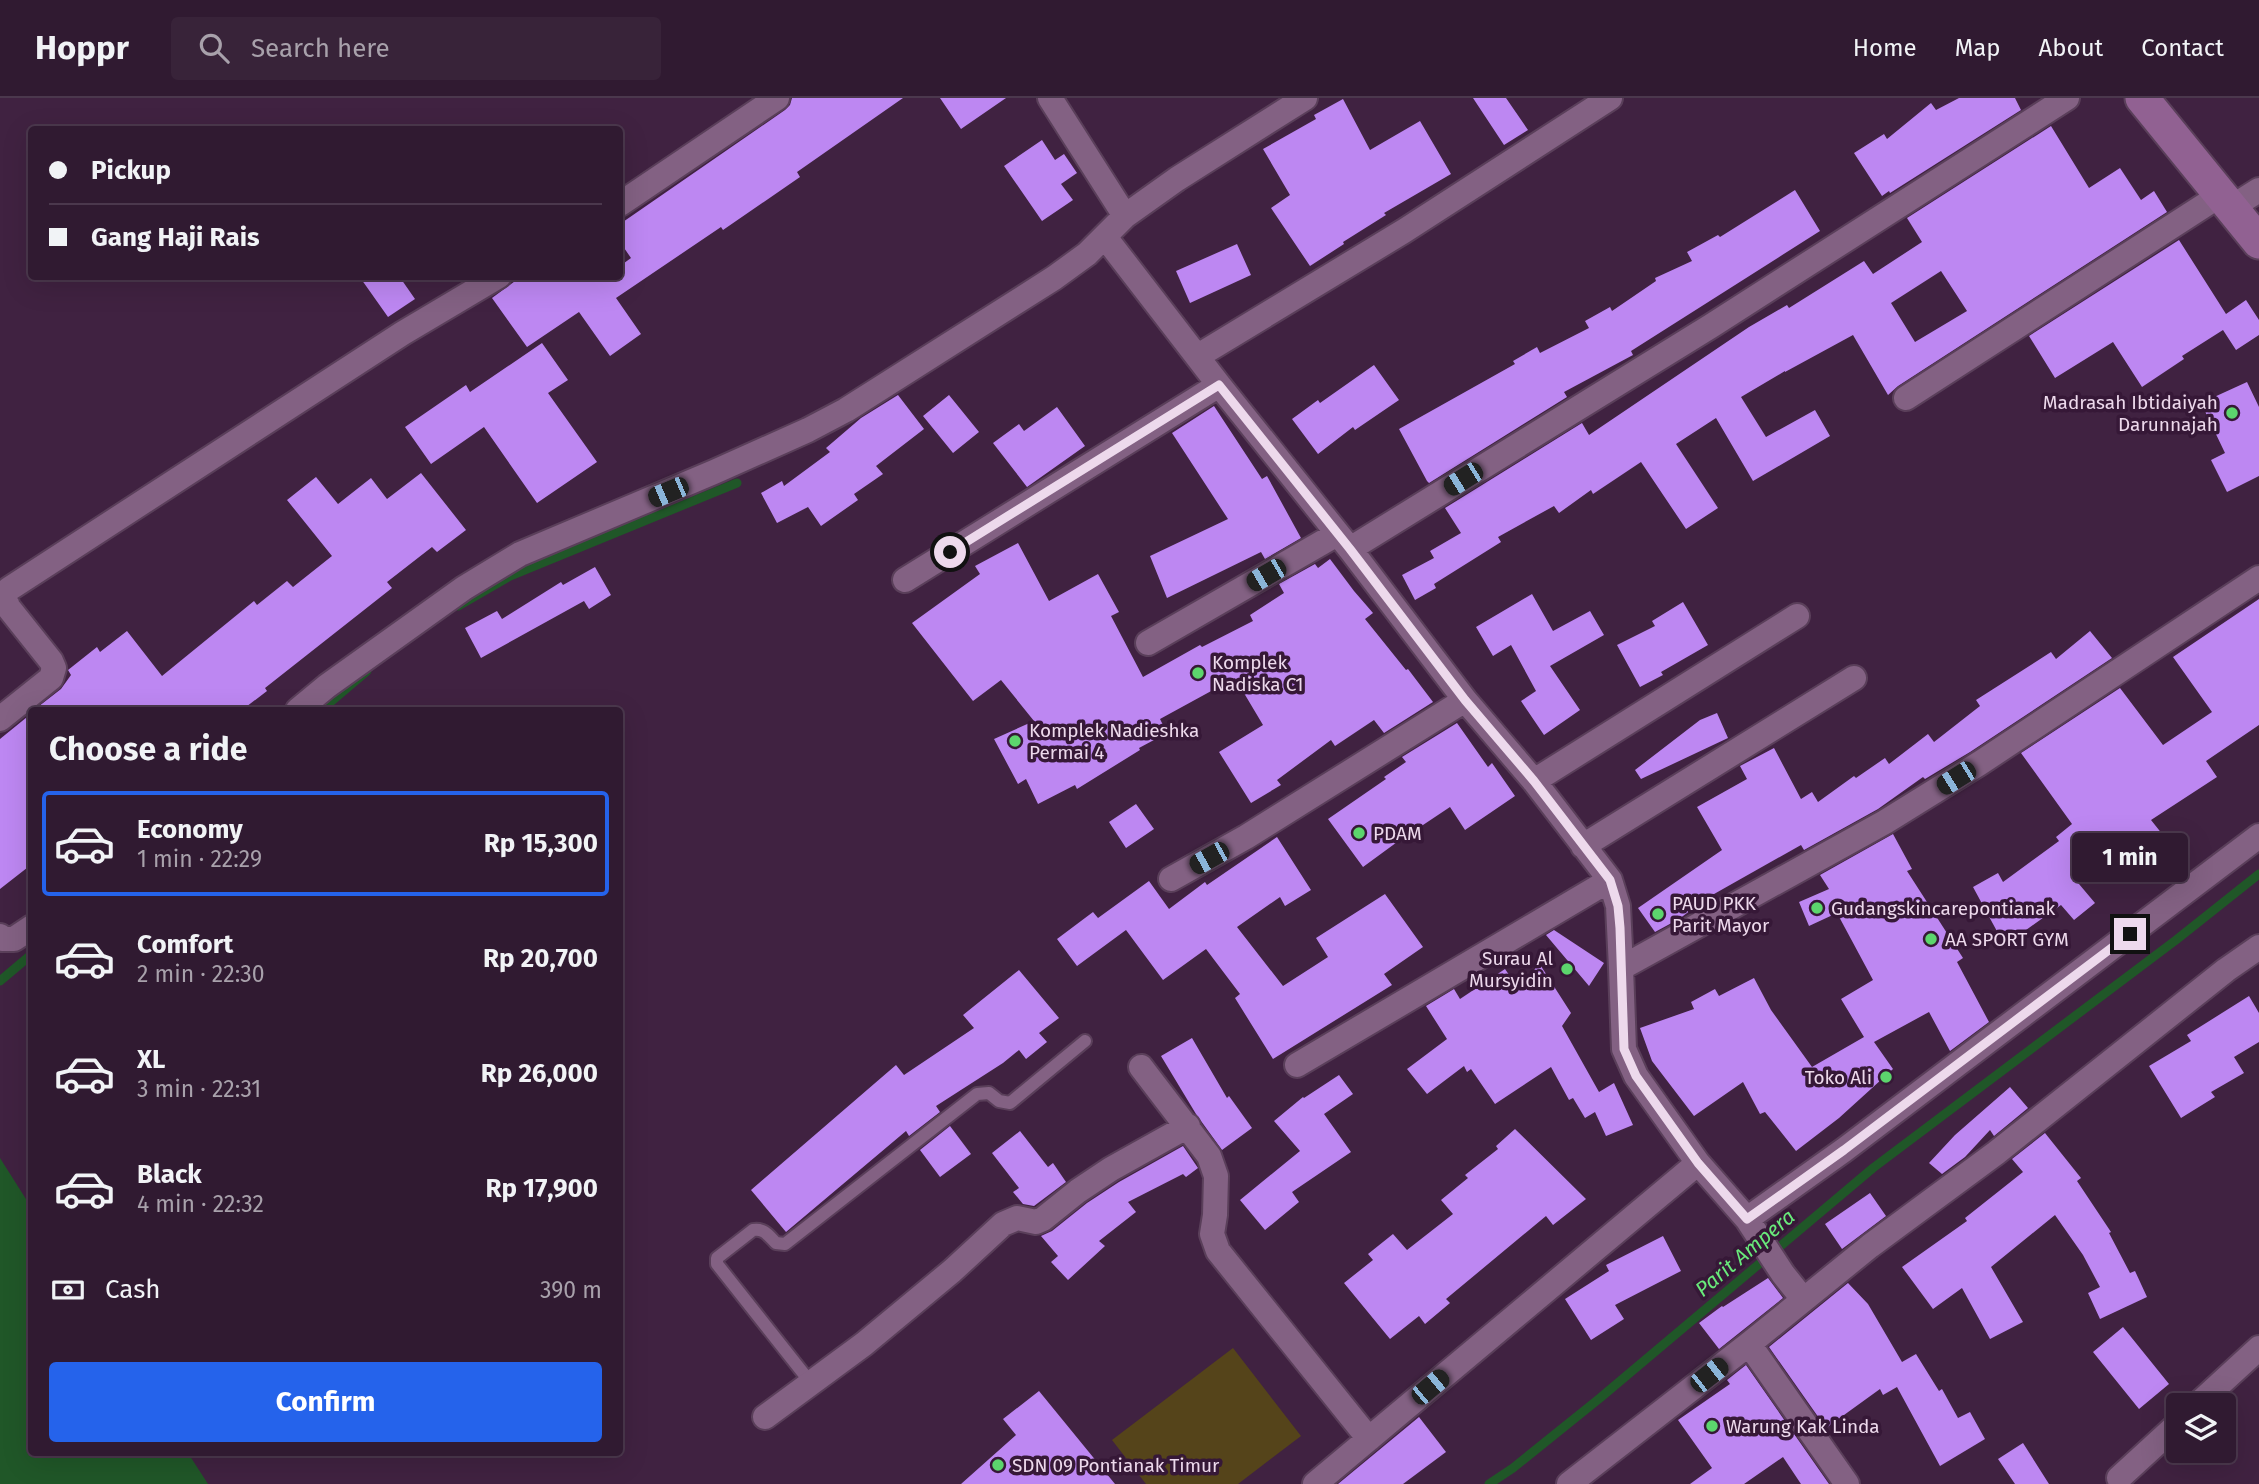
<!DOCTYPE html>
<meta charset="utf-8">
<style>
body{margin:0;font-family:"Fira Sans",sans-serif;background:#382339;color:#f1f3f6;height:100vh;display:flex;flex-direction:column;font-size:26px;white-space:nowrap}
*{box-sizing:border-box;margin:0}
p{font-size:23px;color:#a8a1ab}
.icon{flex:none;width:38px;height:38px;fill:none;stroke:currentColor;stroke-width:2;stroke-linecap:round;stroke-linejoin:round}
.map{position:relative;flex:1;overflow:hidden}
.panel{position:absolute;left:28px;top:609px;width:595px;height:749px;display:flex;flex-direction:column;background:#301a31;border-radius:7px;box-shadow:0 7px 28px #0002,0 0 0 2px #4b384d}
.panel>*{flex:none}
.hud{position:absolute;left:28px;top:28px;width:595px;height:154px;border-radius:7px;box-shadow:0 7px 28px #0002,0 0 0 2px #4b384d;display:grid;align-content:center;height:154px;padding:0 21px;background:#301a31}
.buttons{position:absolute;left:2166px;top:1295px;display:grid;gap:14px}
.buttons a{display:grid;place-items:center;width:70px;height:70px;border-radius:7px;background:#301a31;box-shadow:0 7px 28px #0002,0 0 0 2px #4b384d;font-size:35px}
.end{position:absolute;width:32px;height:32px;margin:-16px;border:9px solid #edd9ec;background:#111;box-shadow:0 0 0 4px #111}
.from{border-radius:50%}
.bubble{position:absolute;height:49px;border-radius:7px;background:#301a31;box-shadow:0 7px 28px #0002,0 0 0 2px #4b384d;font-size:23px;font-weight:700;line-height:49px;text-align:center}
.car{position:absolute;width:21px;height:42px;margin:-21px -10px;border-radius:9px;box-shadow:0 0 5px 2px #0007;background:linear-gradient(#222 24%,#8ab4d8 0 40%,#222 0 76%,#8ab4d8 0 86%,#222 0)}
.hud b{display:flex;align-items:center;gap:24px;height:66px;font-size:26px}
.hud b+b{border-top:2px solid #4b384d}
.hud i{width:18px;height:18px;background:#f1f3f6}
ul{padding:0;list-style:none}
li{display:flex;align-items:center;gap:21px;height:105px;margin:0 14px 10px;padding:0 7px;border:4px solid transparent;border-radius:7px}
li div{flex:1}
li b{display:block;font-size:26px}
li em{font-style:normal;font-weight:700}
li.current{border-color:#2563eb}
li>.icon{width:63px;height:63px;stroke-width:1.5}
h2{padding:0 21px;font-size:32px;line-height:84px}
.pay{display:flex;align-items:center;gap:18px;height:77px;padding:0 21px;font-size:26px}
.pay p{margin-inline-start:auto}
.action{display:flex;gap:14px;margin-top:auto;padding:14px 21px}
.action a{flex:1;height:80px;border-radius:7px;background:#2563eb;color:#fff;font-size:28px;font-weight:700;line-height:80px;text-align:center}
header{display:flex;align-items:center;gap:42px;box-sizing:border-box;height:98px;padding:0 35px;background:#301a31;border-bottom:2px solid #4b384d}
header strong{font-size:33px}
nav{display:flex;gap:38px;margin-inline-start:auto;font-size:24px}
.search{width:490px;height:63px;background:#382339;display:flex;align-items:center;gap:18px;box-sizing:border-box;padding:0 24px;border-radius:7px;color:#a8a1ab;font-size:26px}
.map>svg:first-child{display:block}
</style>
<header>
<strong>Hoppr</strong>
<div class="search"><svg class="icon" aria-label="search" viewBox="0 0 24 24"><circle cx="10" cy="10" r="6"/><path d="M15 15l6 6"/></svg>Search here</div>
<nav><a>Home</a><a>Map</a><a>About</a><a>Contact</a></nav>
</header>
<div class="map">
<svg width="2259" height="1386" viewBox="0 0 2259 1386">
<rect width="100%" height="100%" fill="#402241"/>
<path fill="#55441a" d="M1233,1250L1301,1338L1238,1386H1146L1112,1342Z"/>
<path fill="#205728" d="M0,1060L31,1109L32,1354L188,1355L208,1386H0Z"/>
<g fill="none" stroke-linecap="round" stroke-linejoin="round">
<path stroke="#205728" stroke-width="9" d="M458,508L510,478L737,385
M321,612L367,573
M0,883L32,856
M1489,1386L1513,1370L1600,1300L1873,1070L2176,842L2259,776"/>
</g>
<path fill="#bd87f2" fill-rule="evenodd" d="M792,0H903L797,74L800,79L723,132L721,129L616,200L641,236L610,258L579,214L527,249L492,200L522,178H620V168L631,160L620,144V126L785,12L790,7Z
M940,0H1006L961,31Z
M1473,0H1506L1528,32L1504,47Z
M1959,0H2015L2021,12L1890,95L1889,93L1882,98L1854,55L1884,36L1887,41L1931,5L1936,12Z
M1343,1L1370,52L1420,23L1451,76L1384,115L1386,117L1343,144L1344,146L1310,168L1271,110L1290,97L1263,51L1316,21L1314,17Z
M2051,28L2089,90L2120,70L2141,102L2154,93L2167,114L1898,288L1888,297L1853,237L1785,274V273L1741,299L1766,339L1815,312L1830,338L1753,383L1716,320L1676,346L1718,410L1686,431L1641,364L1593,396L1591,392L1559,415L1554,408L1498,439L1501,444L1434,486L1436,490L1415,502L1402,477L1434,460L1430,453L1461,435L1445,410L1582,325L1589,337L1749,229L1787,207L1789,210L1864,163L1873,176L1922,144L1907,120ZM1941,173L1967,213L1915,244L1891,205Z
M1042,42L1055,62L1064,56L1077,75L1061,86L1073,102L1042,123L1004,68Z
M1795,92L1820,133L1631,253L1633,257L1564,294L1567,299L1429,385L1427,383L1399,331L1515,266L1513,263L1537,249L1540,255L1589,230L1585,223L1610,209L1612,213L1656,183L1655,180L1692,163L1687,154L1718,137L1720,139Z
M2179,142L2226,216L2246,202L2259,222V237L2236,252L2223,232L2182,258L2184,261L2142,289L2113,244L2055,280L2029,238Z
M1237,146L1251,177L1190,205L1176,173Z
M359,178H399L415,201L388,219Z
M542,245L568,282L548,295L597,364L537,405L484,329L431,366L405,329L466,287L470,294Z
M1374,267L1399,302L1355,332L1353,329L1318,356L1292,321L1318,302L1320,305Z
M2247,284L2259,309V378L2227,394L2211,362L2225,355L2201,305Z
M898,297L924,331L876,368L883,376L854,396L858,402L821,428L808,409L777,425L761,395L782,383L784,388L830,354L826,350L861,320Z
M949,297L979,334L953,355L923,318Z
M1214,308L1262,381L1267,378L1301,440L1265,461L1261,454L1167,500L1150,458L1228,421L1172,335Z
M1057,309L1085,348L1027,389L993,345L1019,326L1024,333Z
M421,375L466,432L437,454L432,449L387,484L392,490L265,590L267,593L242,612H34L61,591L71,577L68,572L97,549L100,554L127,533L162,578L254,503L257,507L287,483L293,489L332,458L287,402L316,379L338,406L371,380L387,401Z
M1018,445L1049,503L1098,476L1119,514L1111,518L1143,579L1200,547L1202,549L1253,523L1250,517L1284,495L1279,486L1315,466L1318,470L1330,461L1354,493L1373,515L1365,521L1406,572L1408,571L1433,604L1384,635L1374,622L1335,648L1331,642L1277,682L1281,687L1251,705L1219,654L1263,627L1235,580L1160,621L1167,635L1139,650L1140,652L1077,691L1075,687L1038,706L1026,681L1018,686L994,641L1034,623L1001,582L973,603L912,525L980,476L975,468Z
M595,469L611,497L589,511L584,503L481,560L465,530L497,513L502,521L561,484L563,487Z
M1532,496L1553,533L1590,513L1604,537L1550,568L1580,612L1544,637L1521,603L1536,593L1511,547L1493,558L1476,529Z
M2259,501V627L2206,663L2217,679L2151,722L2163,737L2135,758L2127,747L2079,786L2095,805L2074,822L2061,807L2008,845L2002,835L1999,837L1973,789L1998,775L2003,784L2059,743L2056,739L2072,726L2021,655L2120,590L2163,647L2212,614L2173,559Z
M1683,504L1708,547L1661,574L1663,577L1640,589L1617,547L1655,528L1652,523Z
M2090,533L2112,560L1970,654L1925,681L1923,679L1878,711L1804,752L1801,747L1707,800L1679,821L1655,834L1638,810L1722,752L1697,709L1747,681L1740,668L1774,650L1801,701L1812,694L1818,704L1854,678L1856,680L1885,660L1889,666L1928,636L1934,644L1980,608L1976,602L2051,554L2056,561Z
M32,615V766L0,791V641Z
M1717,615L1728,640L1641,681L1635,672L1700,622Z
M1457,625L1488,669L1492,665L1515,698L1465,732L1450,709L1420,729L1419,728L1363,769L1328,721L1386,681L1384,679L1406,664L1402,659Z
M1136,706L1154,731L1126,750L1109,724Z
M1893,736L1912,771L1907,773L1963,860L1957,864L1989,924L1950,953L1929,914L1874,944L1893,971L1839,1020L1796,1053L1765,1014L1760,1016L1743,984L1694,1018L1652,963L1640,930L1694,911L1691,904L1715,891L1719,898L1754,880L1771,912L1812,969L1864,939L1841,901L1873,882L1837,815L1809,828L1799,804L1829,791L1820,777Z
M1277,739L1311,792L1285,808L1280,799L1237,829L1283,888L1328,859L1316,840L1385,796L1423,849L1384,876L1392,887L1273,961L1235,900L1240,896L1206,851L1163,882L1126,832L1077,868L1057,841L1093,814L1098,820L1149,783L1169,811L1205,784L1207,787Z
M1554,832L1604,865L1589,888L1546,837Z
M1539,865L1571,915L1562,928L1599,994L1614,985L1633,1027L1606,1038L1595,1014L1585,1020L1573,1000L1569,1002L1551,969L1495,1006L1471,971L1467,974L1464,968L1427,996L1407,971L1447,941L1426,908L1454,891L1460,901L1505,871L1520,893Z
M1019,872L1059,920L1039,935L1047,944L1026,961L1019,952L1003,965L936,1008L940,1014L909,1038L906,1033L786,1134L751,1092L896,967L904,977L974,930L963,917Z
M2249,898L2259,915V944L2234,959L2244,975L2211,994L2215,999L2181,1020L2149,968L2191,943L2187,937Z
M1192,940L1227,1000L1229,998L1252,1030L1222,1052L1196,1016L1161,958Z
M1339,977L1353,996L1324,1016L1351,1054L1292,1094L1299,1104L1265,1132L1240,1102L1300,1053L1274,1023L1303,999L1304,1000Z
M2010,989L2028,1010L1994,1038L1990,1032L1965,1059L1942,1076L1929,1065L1955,1037Z
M950,1028L971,1056L940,1079L920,1052Z
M1515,1031L1586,1101L1553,1127L1546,1118L1446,1201L1450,1205L1425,1226L1419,1218L1390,1241L1344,1185L1373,1162L1368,1156L1393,1136L1407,1152L1453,1116L1441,1102L1468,1080L1465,1077L1498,1051L1496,1048Z
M1020,1033L1048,1069L1053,1065L1066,1084L1034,1108L1023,1106L1013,1094L1019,1090L992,1055Z
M2045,1035L2081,1080L2077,1083L2111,1134L2109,1135L2130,1175L2135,1173L2147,1199L2100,1221L2088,1195L2100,1189L2083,1157L2055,1117L1991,1169L2023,1224L1990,1241L1962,1190L1933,1211L1902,1169L1967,1123L1965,1120L2023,1074L2012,1061Z
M1183,1048L1198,1070L1186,1079L1183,1076L1128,1104L1136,1114L1099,1143L1105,1148L1068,1182L1051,1164L1058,1158L1041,1138L1052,1133L1087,1105L1119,1084Z
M1870,1095L1886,1118L1842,1151L1825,1126Z
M1663,1138L1681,1173L1615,1207L1624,1221L1591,1242L1565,1201L1609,1173L1606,1167Z
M1768,1180L1783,1200L1719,1251L1699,1225L1722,1208L1723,1209Z
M1848,1185L1868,1206L1902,1264L1916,1256L1939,1293L1942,1291L1958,1320L1970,1314L1985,1341L1940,1368L1897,1289L1883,1297L1880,1291L1826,1330L1769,1249Z
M2123,1229L2169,1286L2139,1311L2093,1254Z
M1746,1267L1829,1386H1801L1783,1359L1744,1386H1690L1712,1370L1678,1322L1730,1286L1727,1282Z
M1039,1293L1115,1386H961L1016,1337L1003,1321Z
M1419,1319L1446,1354L1403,1386H1338Z
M2023,1345L2049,1386H2015L1998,1361Z"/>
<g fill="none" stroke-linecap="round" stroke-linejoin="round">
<defs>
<path id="lane" d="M811,1285L717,1166V1160L753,1132C764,1130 769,1138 776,1145L785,1146L977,996L989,995L999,1003L1010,1005L1085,943"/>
<path id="street" d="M1050,0L1125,118L1177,81L1305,0
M620,106L777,0
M2232,109L2259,92
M1105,139L1219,287L1350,451L1465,602L1534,683L1610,782L1618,808L1621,870L1885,724L1980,665L2259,480
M1198,258L1404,133L1610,0
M1906,300L2222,96
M1350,451L1711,228L2067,0
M905,482L1219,287
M1148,545L1337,436
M298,612L327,588L464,490L520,456L714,374L808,332L846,312L1054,180L1087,156L1125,118
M0,621L51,580L54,570L51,563L8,509L5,499L9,491L403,235L499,178
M1534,683L1797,518
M1583,748L1854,580
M1171,781L1246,739L1465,602
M0,838L2,841H14L32,829
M1621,870L1624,951L1636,978L1698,1065L1747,1121L1783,1176L1803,1201
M1297,967L1610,782
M1141,969L1209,1058L1216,1078L1215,1117L1212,1136L1218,1153L1369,1341
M1747,1121L1844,1052L2259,738
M1749,1246L1847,1386
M2197,1307L2259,1250
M765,1319L864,1246L952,1173L1003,1126L1017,1120L1036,1124L1043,1121L1078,1093L1111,1071L1188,1028
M2119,1380L2179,1325
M1315,1386L1698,1065
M1569,1386L1749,1246L1870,1148L1996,1055L2226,872L2259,849"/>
<path id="secondary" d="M2142,0L2259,144"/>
</defs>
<use href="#lane" stroke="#5a3f5a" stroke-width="16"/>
<use href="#street" stroke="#5a3f5a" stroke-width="28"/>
<use href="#secondary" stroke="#5a3f5a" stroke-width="37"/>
<use href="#lane" stroke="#836183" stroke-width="12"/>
<use href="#street" stroke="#836183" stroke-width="24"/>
<use href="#secondary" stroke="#916192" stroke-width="33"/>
</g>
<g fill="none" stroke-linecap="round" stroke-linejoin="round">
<path stroke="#edd9ec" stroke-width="9" d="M950,454L1219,287L1350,451L1465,602L1534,683L1610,782L1618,808L1620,830L1624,951L1636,978L1698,1065L1747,1121L1844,1052L2130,836"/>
</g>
<g fill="#5cd56d" stroke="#361837" stroke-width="2.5">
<circle cx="2232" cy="315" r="7"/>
<circle cx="1198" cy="575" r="7"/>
<circle cx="1015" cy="643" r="7"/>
<circle cx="1359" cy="735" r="7"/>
<circle cx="1817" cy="810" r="7"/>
<circle cx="1658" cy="816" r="7"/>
<circle cx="1931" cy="841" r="7"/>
<circle cx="1567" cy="871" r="7"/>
<circle cx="1886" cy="979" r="7"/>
<circle cx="1712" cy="1328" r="7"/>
<circle cx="998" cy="1367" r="7"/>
</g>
<g text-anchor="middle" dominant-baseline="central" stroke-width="7" stroke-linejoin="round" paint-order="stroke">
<g font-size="19" fill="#edd9ec" stroke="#361837" text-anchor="start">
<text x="2218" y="304" text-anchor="end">Madrasah Ibtidaiyah<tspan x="2218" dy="22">Darunnajah</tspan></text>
<text x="1212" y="564">Komplek<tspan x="1212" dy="22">Nadiska C1</tspan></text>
<text x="1029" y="632">Komplek Nadieshka<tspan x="1029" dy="22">Permai 4</tspan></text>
<text x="1373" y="735">PDAM</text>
<text x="1672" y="805">PAUD PKK<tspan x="1672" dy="22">Parit Mayor</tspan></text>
<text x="1831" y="810">Gudangskincarepontianak</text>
<text x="1945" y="841">AA SPORT GYM</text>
<text x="1553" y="860" text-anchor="end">Surau Al<tspan x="1553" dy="22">Mursyidin</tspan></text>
<text x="1872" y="979" text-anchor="end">Toko Ali</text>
<text x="1726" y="1328">Warung Kak Linda</text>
<text x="1012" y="1367">SDN 09 Pontianak Timur</text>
</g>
<g font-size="21" font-style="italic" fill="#69ea7b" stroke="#361837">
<text transform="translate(1745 1155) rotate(-40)">Parit Ampera</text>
</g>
</g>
</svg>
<div class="buttons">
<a><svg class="icon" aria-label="layers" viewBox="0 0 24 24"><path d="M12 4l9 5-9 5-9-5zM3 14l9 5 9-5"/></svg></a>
</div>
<i class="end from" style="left:950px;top:454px"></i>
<i class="end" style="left:2130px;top:836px"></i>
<div class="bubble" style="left:2072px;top:735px;width:116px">1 min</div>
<i class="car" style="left:1463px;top:381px;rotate:238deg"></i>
<i class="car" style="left:668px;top:394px;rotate:247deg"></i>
<i class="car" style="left:1266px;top:477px;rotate:240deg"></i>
<i class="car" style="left:1956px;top:680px;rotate:238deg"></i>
<i class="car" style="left:1209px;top:760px;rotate:241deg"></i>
<i class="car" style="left:1709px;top:1277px;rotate:52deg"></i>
<i class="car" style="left:1430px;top:1289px;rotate:50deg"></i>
<div class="hud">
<b><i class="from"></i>Pickup</b>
<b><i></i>Gang Haji Rais</b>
</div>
<section class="panel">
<h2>Choose a ride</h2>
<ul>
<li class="current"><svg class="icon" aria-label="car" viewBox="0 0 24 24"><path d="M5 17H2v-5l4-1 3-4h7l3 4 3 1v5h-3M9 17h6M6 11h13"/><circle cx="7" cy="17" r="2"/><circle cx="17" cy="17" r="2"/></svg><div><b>Economy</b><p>1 min · 22:29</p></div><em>Rp 15,300</em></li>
<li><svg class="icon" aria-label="car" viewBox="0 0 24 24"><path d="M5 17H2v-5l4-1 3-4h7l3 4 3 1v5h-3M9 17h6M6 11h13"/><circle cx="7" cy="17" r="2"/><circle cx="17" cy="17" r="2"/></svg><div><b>Comfort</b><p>2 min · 22:30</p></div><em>Rp 20,700</em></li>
<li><svg class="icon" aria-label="car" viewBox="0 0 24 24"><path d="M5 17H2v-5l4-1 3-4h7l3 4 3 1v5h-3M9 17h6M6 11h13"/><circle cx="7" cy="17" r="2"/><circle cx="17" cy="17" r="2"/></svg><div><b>XL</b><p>3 min · 22:31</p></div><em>Rp 26,000</em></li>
<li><svg class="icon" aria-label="car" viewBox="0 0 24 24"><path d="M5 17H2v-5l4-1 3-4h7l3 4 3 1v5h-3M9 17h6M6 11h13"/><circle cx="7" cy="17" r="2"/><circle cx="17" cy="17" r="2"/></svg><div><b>Black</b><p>4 min · 22:32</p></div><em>Rp 17,900</em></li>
</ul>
<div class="pay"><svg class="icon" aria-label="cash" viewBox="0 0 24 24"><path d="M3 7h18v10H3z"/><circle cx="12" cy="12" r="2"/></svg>Cash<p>390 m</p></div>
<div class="action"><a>Confirm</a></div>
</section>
</div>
